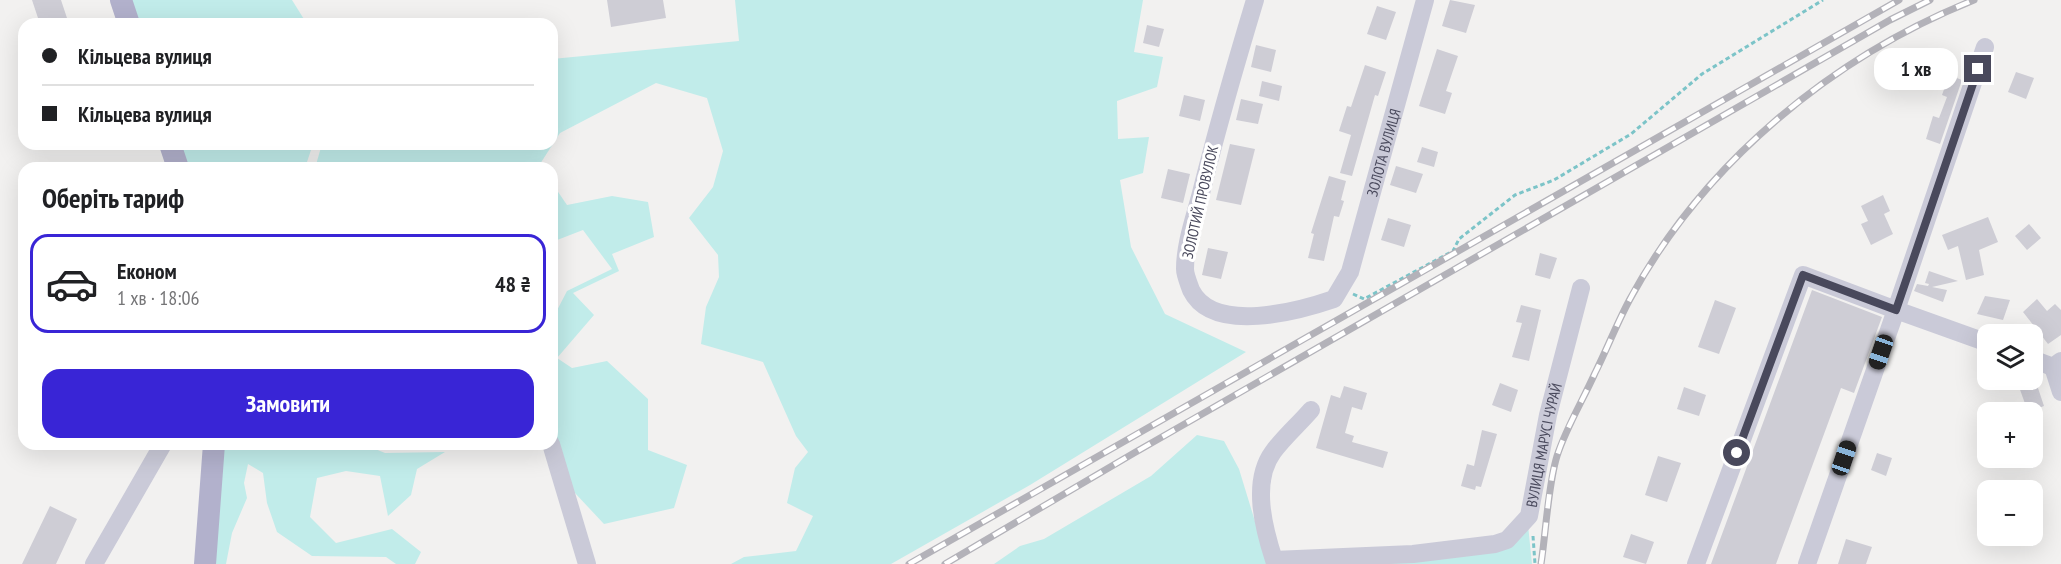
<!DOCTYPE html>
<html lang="uk">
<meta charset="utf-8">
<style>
body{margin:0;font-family:"PT Sans Narrow",sans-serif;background:#f6f6f6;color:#202124;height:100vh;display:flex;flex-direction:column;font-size:22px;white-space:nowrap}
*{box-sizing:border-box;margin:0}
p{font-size:20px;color:#757577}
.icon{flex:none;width:33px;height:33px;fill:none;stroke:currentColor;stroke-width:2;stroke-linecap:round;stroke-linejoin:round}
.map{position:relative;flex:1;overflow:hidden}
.side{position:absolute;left:18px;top:162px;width:540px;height:288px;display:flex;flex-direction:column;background:#fff;border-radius:18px;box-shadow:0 6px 24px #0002}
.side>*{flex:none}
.guide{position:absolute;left:18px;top:18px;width:540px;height:132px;border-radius:18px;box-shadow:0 6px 24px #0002;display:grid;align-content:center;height:132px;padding:0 24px;background:#fff}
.fabs{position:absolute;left:1977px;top:324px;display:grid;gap:12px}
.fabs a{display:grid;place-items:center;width:66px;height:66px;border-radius:12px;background:#fff;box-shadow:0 6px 24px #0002;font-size:30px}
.end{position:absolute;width:27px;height:27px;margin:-14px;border:8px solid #49495c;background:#fff;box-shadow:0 0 0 3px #fff}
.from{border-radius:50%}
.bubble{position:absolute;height:42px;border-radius:18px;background:#fff;box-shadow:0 6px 24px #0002;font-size:20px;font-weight:700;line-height:42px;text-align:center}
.car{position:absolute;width:18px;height:36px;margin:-18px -9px;border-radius:8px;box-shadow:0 0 4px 2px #0007;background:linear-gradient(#222 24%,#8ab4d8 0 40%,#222 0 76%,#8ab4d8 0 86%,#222 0)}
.guide b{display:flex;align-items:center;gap:21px;height:57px;font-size:22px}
.guide b+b{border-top:2px solid #e0e0e0}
.guide i{width:15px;height:15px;background:#202124}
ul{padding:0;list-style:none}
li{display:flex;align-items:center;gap:18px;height:99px;margin:0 12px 9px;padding:0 12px;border:3px solid transparent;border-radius:18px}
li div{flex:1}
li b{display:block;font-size:22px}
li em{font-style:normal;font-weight:700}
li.active{border-color:#3925d6}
li>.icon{width:54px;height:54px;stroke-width:1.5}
h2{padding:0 24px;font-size:27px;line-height:72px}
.primary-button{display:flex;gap:12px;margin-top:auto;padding:12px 24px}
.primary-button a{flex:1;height:69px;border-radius:18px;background:#3925d6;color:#fff;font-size:24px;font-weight:700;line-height:69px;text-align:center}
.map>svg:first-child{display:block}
</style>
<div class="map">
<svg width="2061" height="564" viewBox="0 0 2061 564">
<rect width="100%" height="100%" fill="#f2f1f0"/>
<path fill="#c1ecea" d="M130,0H292L307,24H138Z
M735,0H1143L1134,52L1163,57L1157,87L1117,101L1118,139L1149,137L1143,173L1120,180L1131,247L1165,314L1246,352L1030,485L891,564H731L744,557L796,551L813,516L787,503L795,468L808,452L796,436L763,362L701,344L706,307L719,277L718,255L689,218L713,187L723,151L707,98L656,83L560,133L540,164L542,168H315L322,144H552V59L739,41Z
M180,144H313L305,168H188Z
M552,183L567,205L612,196L648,202L654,237L612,254L619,271L573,293L594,315L557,358L572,368L607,361L648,399V450L687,465L674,508L604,524L574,492L552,438V320L567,291L612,269L583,230L552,242Z
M1197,435L1224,441L1239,469L1268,564H994L1020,546L1044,539L1151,476Z
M218,444H363L385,453L445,452L417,469L411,495L388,516L380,476L346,471L317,478L310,517L336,543L392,529L421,552L415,564H396L386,557L312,556L277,532L267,503L263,473L248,464L244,483L247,498L232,533L226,564H212Z
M1528,525L1532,564H1271L1429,558Z"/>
<path fill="#cecdd5" d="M32,0H61L69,24H40Z
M607,0H663L666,18L611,27Z
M1450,0L1475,5L1466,33L1442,26Z
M1377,6L1396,12L1386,40L1367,34Z
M1147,25L1164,29L1159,47L1143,43Z
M1256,45L1276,50L1271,72L1251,67Z
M1437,49L1458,56L1446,91L1452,93L1445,114L1419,106Z
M1365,65L1386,72L1378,96L1375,95L1352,176L1340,173L1351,135L1339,131L1347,106L1351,107Z
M2016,72L2034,78L2026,99L2008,92Z
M1949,75L1962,80L1940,144L1926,139L1933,116L1939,118L1947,97L1942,95Z
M1262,81L1282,86L1279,101L1259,96Z
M1184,95L1205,100L1200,121L1179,116Z
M1241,99L1263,104L1258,124L1236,120Z
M1230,144L1255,149L1241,205L1216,200Z
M1422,147L1438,152L1434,167L1417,162Z
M1396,166L1423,174L1416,193L1390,185Z
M1168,169L1190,174L1183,203L1161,198Z
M1329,176L1346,181L1341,200L1344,201L1339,217L1334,216L1324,261L1308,258L1314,234L1311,233Z
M1883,195L1890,211L1884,214L1893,234L1871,245L1861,224L1868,221L1861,206Z
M1988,217L1998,242L1979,250L1984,275L1966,280L1958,246L1948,250L1942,235Z
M1388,218L1411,225L1404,247L1381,240Z
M2029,224L2041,238L2027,250L2015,236Z
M1208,248L1228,252L1221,279L1202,275Z
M1540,253L1557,258L1550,279L1535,275Z
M1929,271L1958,281L1932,287L1947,290L1943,302L1914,291L1917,284L1928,286L1929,284L1925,283Z
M1812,290L1882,317L1854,393L1841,388L1776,564H1711Z
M1985,296L2010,300L2003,320L1977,314Z
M2037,299L2047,311L2055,304L2061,310V335L2048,344L2023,312Z
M1715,300L1736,308L1719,354L1698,347Z
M1521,305L1541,310L1529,361L1512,357L1522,323L1516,322Z
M2035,379L2044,406L2028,412L2018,384Z
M1500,383L1518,390L1511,412L1492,405Z
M1344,386L1367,393L1362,410L1352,407L1345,433L1354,436L1352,442L1388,452L1383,468L1316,448L1331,395L1340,398Z
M1684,387L1706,395L1699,416L1677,409Z
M1482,430L1497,434L1481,487L1476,486L1475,490L1461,486L1467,464L1474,466Z
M1877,453L1892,458L1886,476L1871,470Z
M1658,456L1681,463L1667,502L1645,495Z
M50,506L77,519L56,564H22Z
M1631,534L1654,542L1646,564L1623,557Z
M1846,539L1872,547L1866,564H1838Z"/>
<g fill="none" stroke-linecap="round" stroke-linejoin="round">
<path stroke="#7cc4c8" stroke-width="3" stroke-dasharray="4.5 3" stroke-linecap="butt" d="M1353,294L1364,299L1453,251L1459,239L1515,195L1554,180L1631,134L1702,74L1823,0
M1533,536L1535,564"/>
<g stroke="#cacad8" stroke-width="18">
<path id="s1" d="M1255,0C1236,63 1218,125 1202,189C1196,214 1185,242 1185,269C1185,275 1189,284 1191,290C1213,335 1299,311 1334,299L1350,272L1425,0"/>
<path d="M2032,359L2053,367L2061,361"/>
<path d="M2053,367L2061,392"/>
<path id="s2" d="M1311,410C1299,424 1284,437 1273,452C1251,482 1264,529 1274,560L1413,554L1495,544L1507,540L1529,516L1548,415L1581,288"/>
<path d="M551,444L587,564"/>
<path d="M94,564L163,444"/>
<path d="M1696,564L1803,275L1896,310L1985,47"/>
<path d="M1807,564L1896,310L1988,343"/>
</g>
<path stroke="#b2b1cc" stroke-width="22" d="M121,0L129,24
M170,144L178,168
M205,564L214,444"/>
<defs>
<path id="rail" d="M909,564L1899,0
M945,564L1134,453L1890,20L1930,0
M1541,564C1546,532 1548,485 1557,456C1566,428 1583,400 1595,373C1607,349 1617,323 1630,299C1703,164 1832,57 1974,0"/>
</defs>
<use href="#rail" stroke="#b3b2b9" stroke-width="7"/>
<use href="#rail" stroke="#fff" stroke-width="4.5" stroke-dasharray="14" stroke-linecap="butt"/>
</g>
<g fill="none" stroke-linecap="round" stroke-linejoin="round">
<path stroke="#49495c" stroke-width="8" d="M1737,453L1803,275L1896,310L1978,69"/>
</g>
<g text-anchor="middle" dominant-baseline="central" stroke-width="6" stroke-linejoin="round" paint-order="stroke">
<g font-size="15" fill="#49495c" stroke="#fff">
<text stroke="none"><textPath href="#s1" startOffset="610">ЗОЛОТА ВУЛИЦЯ</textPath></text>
<text transform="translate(1200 202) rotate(-77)">ЗОЛОТИЙ ПРОВУЛОК</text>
<text stroke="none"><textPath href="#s2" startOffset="508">ВУЛИЦЯ МАРУСІ ЧУРАЙ</textPath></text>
</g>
</g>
</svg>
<div class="fabs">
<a><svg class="icon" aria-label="layers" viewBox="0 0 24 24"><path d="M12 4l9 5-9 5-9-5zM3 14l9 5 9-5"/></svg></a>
<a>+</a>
<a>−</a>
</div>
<i class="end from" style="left:1737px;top:453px"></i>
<i class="end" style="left:1978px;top:69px"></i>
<div class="bubble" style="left:1874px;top:48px;width:84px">1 хв</div>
<i class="car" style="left:1881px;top:352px;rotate:199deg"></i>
<i class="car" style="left:1844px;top:458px;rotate:19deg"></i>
<div class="guide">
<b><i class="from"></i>Кільцева вулиця</b>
<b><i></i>Кільцева вулиця</b>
</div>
<section class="side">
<h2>Оберіть тариф</h2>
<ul>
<li class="active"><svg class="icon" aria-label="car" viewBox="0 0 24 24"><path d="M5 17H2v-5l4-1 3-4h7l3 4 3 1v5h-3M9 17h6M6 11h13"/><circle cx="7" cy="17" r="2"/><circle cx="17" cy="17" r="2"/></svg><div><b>Економ</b><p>1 хв · 18:06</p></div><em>48 ₴</em></li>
</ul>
<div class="primary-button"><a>Замовити</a></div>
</section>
</div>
